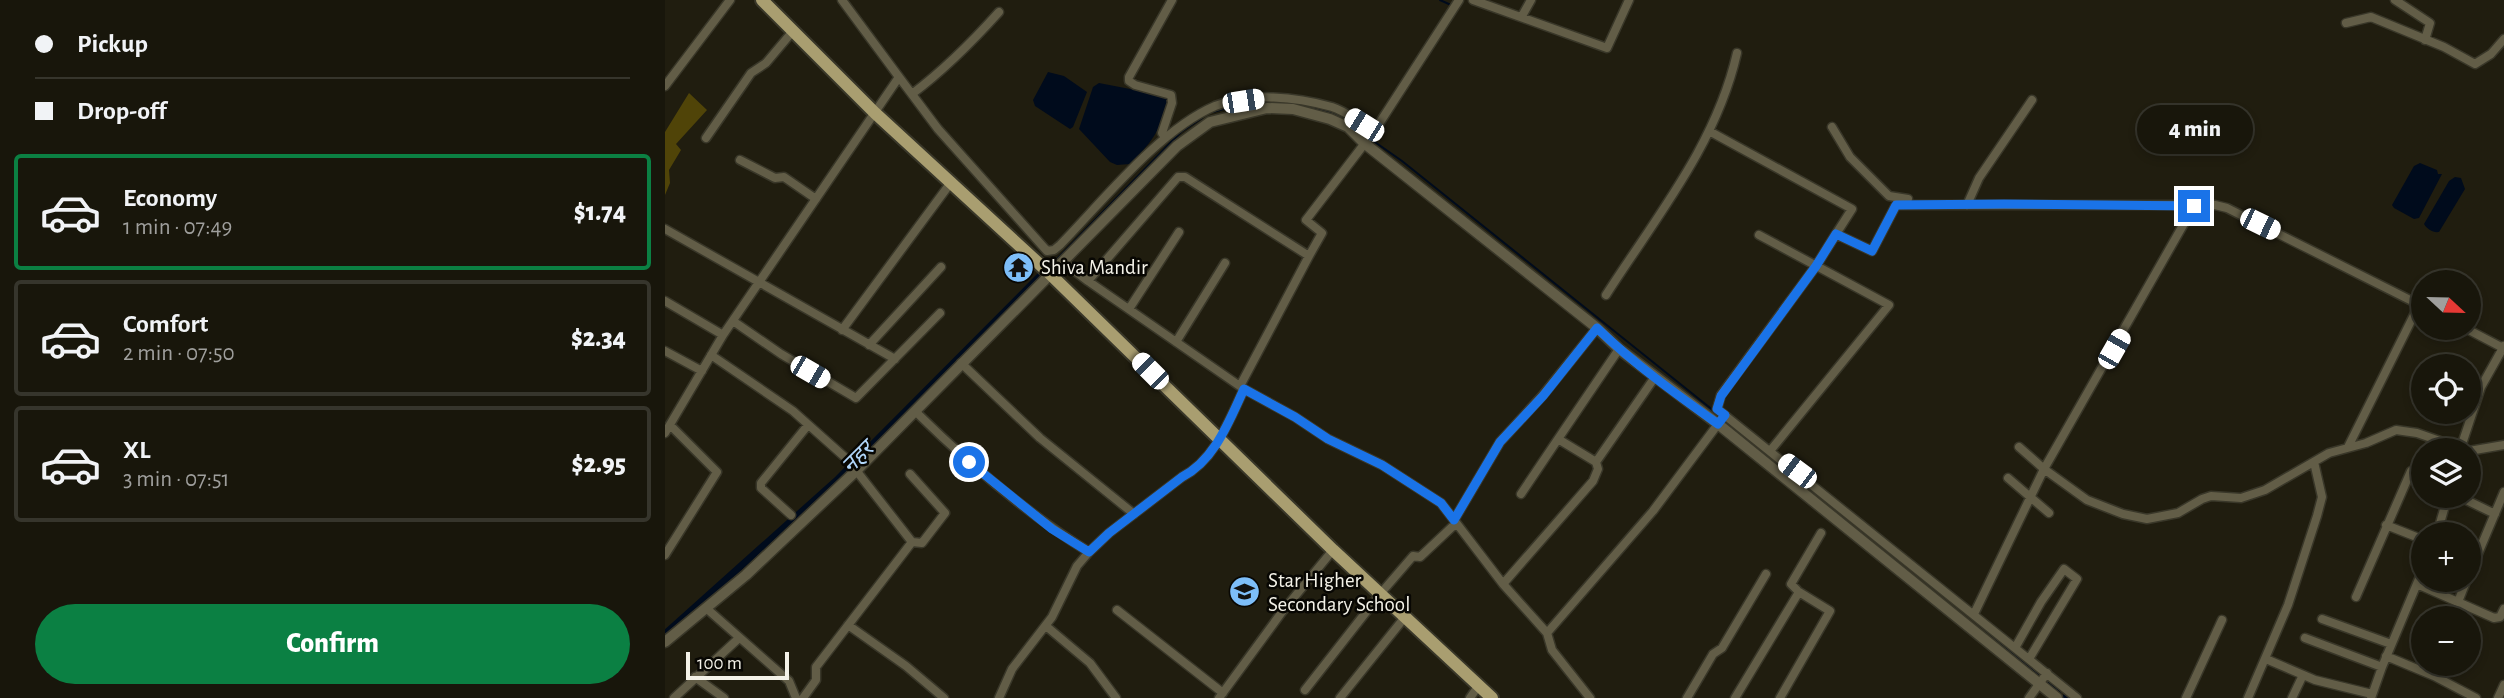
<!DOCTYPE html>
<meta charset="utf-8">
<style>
body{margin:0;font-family:"Alegreya Sans","Noto Sans Devanagari",sans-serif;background:#252319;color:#f1f3f6;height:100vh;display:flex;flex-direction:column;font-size:26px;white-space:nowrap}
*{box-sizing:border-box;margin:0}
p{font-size:23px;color:#9f9f9d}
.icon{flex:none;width:38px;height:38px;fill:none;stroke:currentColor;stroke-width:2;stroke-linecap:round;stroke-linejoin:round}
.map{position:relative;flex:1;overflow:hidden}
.panel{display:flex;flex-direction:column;background:#18160b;width:665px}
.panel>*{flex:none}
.hud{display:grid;align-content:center;height:154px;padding:0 35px;background:#18160b}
.needle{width:46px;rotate:112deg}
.tools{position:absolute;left:1746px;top:270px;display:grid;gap:14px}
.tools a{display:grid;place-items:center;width:70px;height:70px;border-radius:50%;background:#18160b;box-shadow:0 4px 10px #0003,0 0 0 2px #36352c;font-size:35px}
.scale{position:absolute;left:21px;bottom:18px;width:103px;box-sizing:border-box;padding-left:7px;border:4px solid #f4f2e8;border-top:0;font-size:19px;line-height:24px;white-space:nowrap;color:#f4f2e8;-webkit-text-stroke:5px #080703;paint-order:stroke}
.end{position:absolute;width:32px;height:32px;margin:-16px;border:9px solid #1a73e8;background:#fff;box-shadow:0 0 0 4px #fff}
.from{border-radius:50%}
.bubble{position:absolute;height:49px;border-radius:24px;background:#18160b;box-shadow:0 4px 10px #0003,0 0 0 2px #36352c;font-size:23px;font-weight:800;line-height:49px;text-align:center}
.car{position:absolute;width:21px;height:42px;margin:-21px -10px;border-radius:9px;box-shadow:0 0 5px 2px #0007;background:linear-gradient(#fff 24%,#345 0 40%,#fff 0 76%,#345 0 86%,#fff 0)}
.hud b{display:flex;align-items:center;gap:24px;height:66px;font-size:26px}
.hud b+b{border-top:2px solid #36352c}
.hud i{width:18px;height:18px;background:#f1f3f6}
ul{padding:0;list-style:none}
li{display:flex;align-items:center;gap:21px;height:116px;margin:0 14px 10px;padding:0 21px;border:4px solid #36352c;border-radius:7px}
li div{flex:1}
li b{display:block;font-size:26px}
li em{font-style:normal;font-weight:800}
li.current{border-color:#0b8043}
li>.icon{width:63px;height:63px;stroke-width:1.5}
.cta{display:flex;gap:14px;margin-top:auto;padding:14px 35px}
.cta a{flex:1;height:80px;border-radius:42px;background:#0b8043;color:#fff;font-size:28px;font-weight:800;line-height:80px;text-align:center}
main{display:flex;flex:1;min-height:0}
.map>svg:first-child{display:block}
</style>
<main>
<section class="panel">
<div class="hud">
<b><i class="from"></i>Pickup</b>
<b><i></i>Drop-off</b>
</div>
<ul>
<li class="current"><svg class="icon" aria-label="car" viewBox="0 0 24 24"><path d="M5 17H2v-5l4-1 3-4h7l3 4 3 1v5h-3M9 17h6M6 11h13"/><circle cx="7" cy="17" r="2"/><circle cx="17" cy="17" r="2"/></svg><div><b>Economy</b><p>1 min · 07:49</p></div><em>$1.74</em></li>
<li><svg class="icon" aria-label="car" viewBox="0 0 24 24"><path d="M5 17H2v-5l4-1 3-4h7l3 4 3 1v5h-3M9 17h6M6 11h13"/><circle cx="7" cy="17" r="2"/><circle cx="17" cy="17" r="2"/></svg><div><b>Comfort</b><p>2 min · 07:50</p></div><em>$2.34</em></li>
<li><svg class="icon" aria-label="car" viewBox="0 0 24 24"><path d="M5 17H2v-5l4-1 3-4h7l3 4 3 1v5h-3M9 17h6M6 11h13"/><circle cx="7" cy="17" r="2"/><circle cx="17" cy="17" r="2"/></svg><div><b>XL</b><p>3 min · 07:51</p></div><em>$2.95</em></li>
</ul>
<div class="cta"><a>Confirm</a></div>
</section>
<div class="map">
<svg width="1839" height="698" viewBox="0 0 1839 698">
<rect width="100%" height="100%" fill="#201d0f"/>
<path fill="#504408" d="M24,93L42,110L11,144L16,150L4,170L5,183L0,195V132Z"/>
<path fill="#000b1c" d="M383,72L399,76L422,92L408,127L405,129L370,106L368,100Z
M434,83L496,95L503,100C496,131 486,143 465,164L452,165L445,162L414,129L428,87Z
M1755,163L1772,170L1773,174H1777L1754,218L1749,219L1729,208L1727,205L1749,166Z
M1790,177L1796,178L1800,189L1774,232C1768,233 1762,229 1759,224L1784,181Z"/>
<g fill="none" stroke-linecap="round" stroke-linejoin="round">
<path stroke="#000b1c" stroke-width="2" d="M775,0L786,5
M644,106L670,114L680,121
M548,112L577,104L597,102
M691,128L700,135
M708,139L707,140L737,161L1049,411
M386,265L516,132L537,118
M1299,612L1375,676
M1380,680L1395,692"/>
<path stroke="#000b1c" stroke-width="7" d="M0,634L173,479L377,274
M1401,697L1402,698"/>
<defs>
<path id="minor" d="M177,0L234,77
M808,0L942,48L964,0
M1730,0L1765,23L1760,40
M857,16L866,0
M1681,23L1706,17L1779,47L1810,64L1826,54L1839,39
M0,86L65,0
M247,94C279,70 307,42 334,12
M1167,127L1185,157L1224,196L1243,199
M1044,131L1187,209L1171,234
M500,137L497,133L507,103L506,95L470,85L464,81V77L507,0
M41,138L86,73L101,63L128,31
M75,160L110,178L119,177L151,199
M1302,205L1314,178L1367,100
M0,229L230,359
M1094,235L1224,305L1105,451
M644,256L657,233L641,220L710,130L794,0
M398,262L423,281L579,389L630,417L663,439L717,465L776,503L838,584L882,633L887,650L925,698
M423,281L513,177H520L644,256L575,386
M941,295C991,217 1051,145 1072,53
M0,301L58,335
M464,309L514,232
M68,321L116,354L191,398L275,313
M1798,327L1838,348
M177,330L287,181
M511,342L560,263
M204,345L276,267
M0,351L37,371
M46,355L128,411L183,460L247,542L151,667V680L138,698
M296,363L375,438L469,514
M251,412C304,464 361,513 424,552
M0,433L58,335L234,77L273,129L382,251L389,250L395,245C438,201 494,130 550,106C586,92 631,97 667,107C682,112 695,123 710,130
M893,439L954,349
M1354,447L1379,469L1422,500L1458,514L1482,519L1513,513L1537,499L1546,496L1576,498L1600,490L1664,453L1701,443L1731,430L1752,433L1795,448
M1683,447L1754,305
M1795,450L1816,387L1839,346
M1804,451L1839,445
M931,462L990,377
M245,474L280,513L257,543L247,542
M1343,478L1384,513
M1791,495L1830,514
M126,515L96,488V483L143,425
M789,520L835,442L878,395L932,328
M1721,525L1759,540
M1772,534L1783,495
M0,555L52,472L5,425
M1804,575L1839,492
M838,584L928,481L933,469L931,462L893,439L856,494
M1752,584L1829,618L1835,617L1839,609
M1132,590L1126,584L1156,533
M1691,597L1746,471
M1793,602L1802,579
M41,608L124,681L131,698
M452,610L558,693
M1309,614L1379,469L1529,206
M1657,619L1726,644
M183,625L241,666L279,698
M381,626L425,663L451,698
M882,633L988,511L1056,420
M1640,638L1717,667
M1350,648L1376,602L1399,569L1412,579L1364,659
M1721,656L1769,676L1811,698
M1601,659L1650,680L1707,694
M30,677L59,698
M640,690L716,593L748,556L755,557L787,527L792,525
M9,698L73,639
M334,698L347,669L387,617L412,566L424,552L444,533L517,477C550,460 564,421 579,389
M554,698L617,612L668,550
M675,698L740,617
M805,698L814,685
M1022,698L1048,654L1057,648L1101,574
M1070,698L1134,592L1165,611L1115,698
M1364,698L1382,673
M1412,698L1052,409L1056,395L1151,266L1171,234L1207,251L1231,205H1550L1562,208L1759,307
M1521,698L1557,620
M1583,698L1623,605L1652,516L1657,497L1649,462
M1627,698L1638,675
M1706,698L1717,667L1759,567
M1833,698L1839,685"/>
<path id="tertiary" d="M0,642L81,575L192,470L512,146L545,122L602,108L628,109L665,119L683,127L699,143L932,328L954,349L1053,424L1392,698"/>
<path id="primary" d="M97,0L210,113L383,272L668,550L827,698"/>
</defs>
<use href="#minor" stroke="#393729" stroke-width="11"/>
<use href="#tertiary" stroke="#393729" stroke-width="13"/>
<use href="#primary" stroke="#393729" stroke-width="16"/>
<use href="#minor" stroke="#625d47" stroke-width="8"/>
<use href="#tertiary" stroke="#625d47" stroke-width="10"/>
<use href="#primary" stroke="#a99e70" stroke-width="12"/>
</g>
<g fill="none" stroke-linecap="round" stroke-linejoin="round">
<path stroke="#1a73e8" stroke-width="9" d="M304,462L387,529L424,552L444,533L517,477C550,460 564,421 579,389L630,417L663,439L717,465L776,503L789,520L835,442L878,396L932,328C969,364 1011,394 1053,424L1060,415L1052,409L1056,396L1151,266L1171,234L1207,251L1231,205L1339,204L1529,206"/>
</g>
<defs>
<symbol id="temple-disc" viewBox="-11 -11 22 22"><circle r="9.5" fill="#7dbef9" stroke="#080703"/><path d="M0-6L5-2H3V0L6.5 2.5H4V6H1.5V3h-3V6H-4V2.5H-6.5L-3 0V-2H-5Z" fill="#111"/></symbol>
<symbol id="school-disc" viewBox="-11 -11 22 22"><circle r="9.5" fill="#7dbef9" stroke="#080703"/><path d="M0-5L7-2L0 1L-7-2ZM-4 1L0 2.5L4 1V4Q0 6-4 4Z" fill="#111"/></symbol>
</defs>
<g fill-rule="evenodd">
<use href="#temple-disc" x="336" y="250" width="35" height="35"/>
<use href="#school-disc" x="562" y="574" width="35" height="35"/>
</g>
<g text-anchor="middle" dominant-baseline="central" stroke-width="5" stroke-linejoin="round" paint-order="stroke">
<g font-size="21" fill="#f4f2e8" stroke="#080703" text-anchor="start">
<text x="376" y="267">Shiva Mandir</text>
<text x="603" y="580">Star Higher<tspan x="603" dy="24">Secondary School</tspan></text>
</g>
<g font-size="23" font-style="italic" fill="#b1d6fa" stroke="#080703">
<text transform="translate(193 458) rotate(-45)">नहर</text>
</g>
</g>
</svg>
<div class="tools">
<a><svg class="needle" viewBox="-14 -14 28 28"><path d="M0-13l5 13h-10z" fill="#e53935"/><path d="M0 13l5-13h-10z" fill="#9f9f9d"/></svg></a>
<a><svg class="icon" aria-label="locate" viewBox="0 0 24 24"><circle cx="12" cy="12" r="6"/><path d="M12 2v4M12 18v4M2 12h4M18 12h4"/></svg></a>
<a><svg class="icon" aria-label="layers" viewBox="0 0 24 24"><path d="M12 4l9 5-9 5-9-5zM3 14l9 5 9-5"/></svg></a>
<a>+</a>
<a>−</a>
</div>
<div class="scale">100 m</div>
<i class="end from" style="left:304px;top:462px"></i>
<i class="end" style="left:1529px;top:206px"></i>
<div class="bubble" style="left:1472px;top:105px;width:116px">4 min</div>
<i class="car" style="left:578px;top:101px;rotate:81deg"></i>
<i class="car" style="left:699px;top:125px;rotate:302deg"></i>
<i class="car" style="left:1595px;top:224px;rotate:116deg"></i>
<i class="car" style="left:1449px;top:349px;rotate:30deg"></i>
<i class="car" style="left:485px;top:371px;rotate:315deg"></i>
<i class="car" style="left:145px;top:372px;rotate:120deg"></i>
<i class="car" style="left:1132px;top:471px;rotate:307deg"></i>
</div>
</main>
